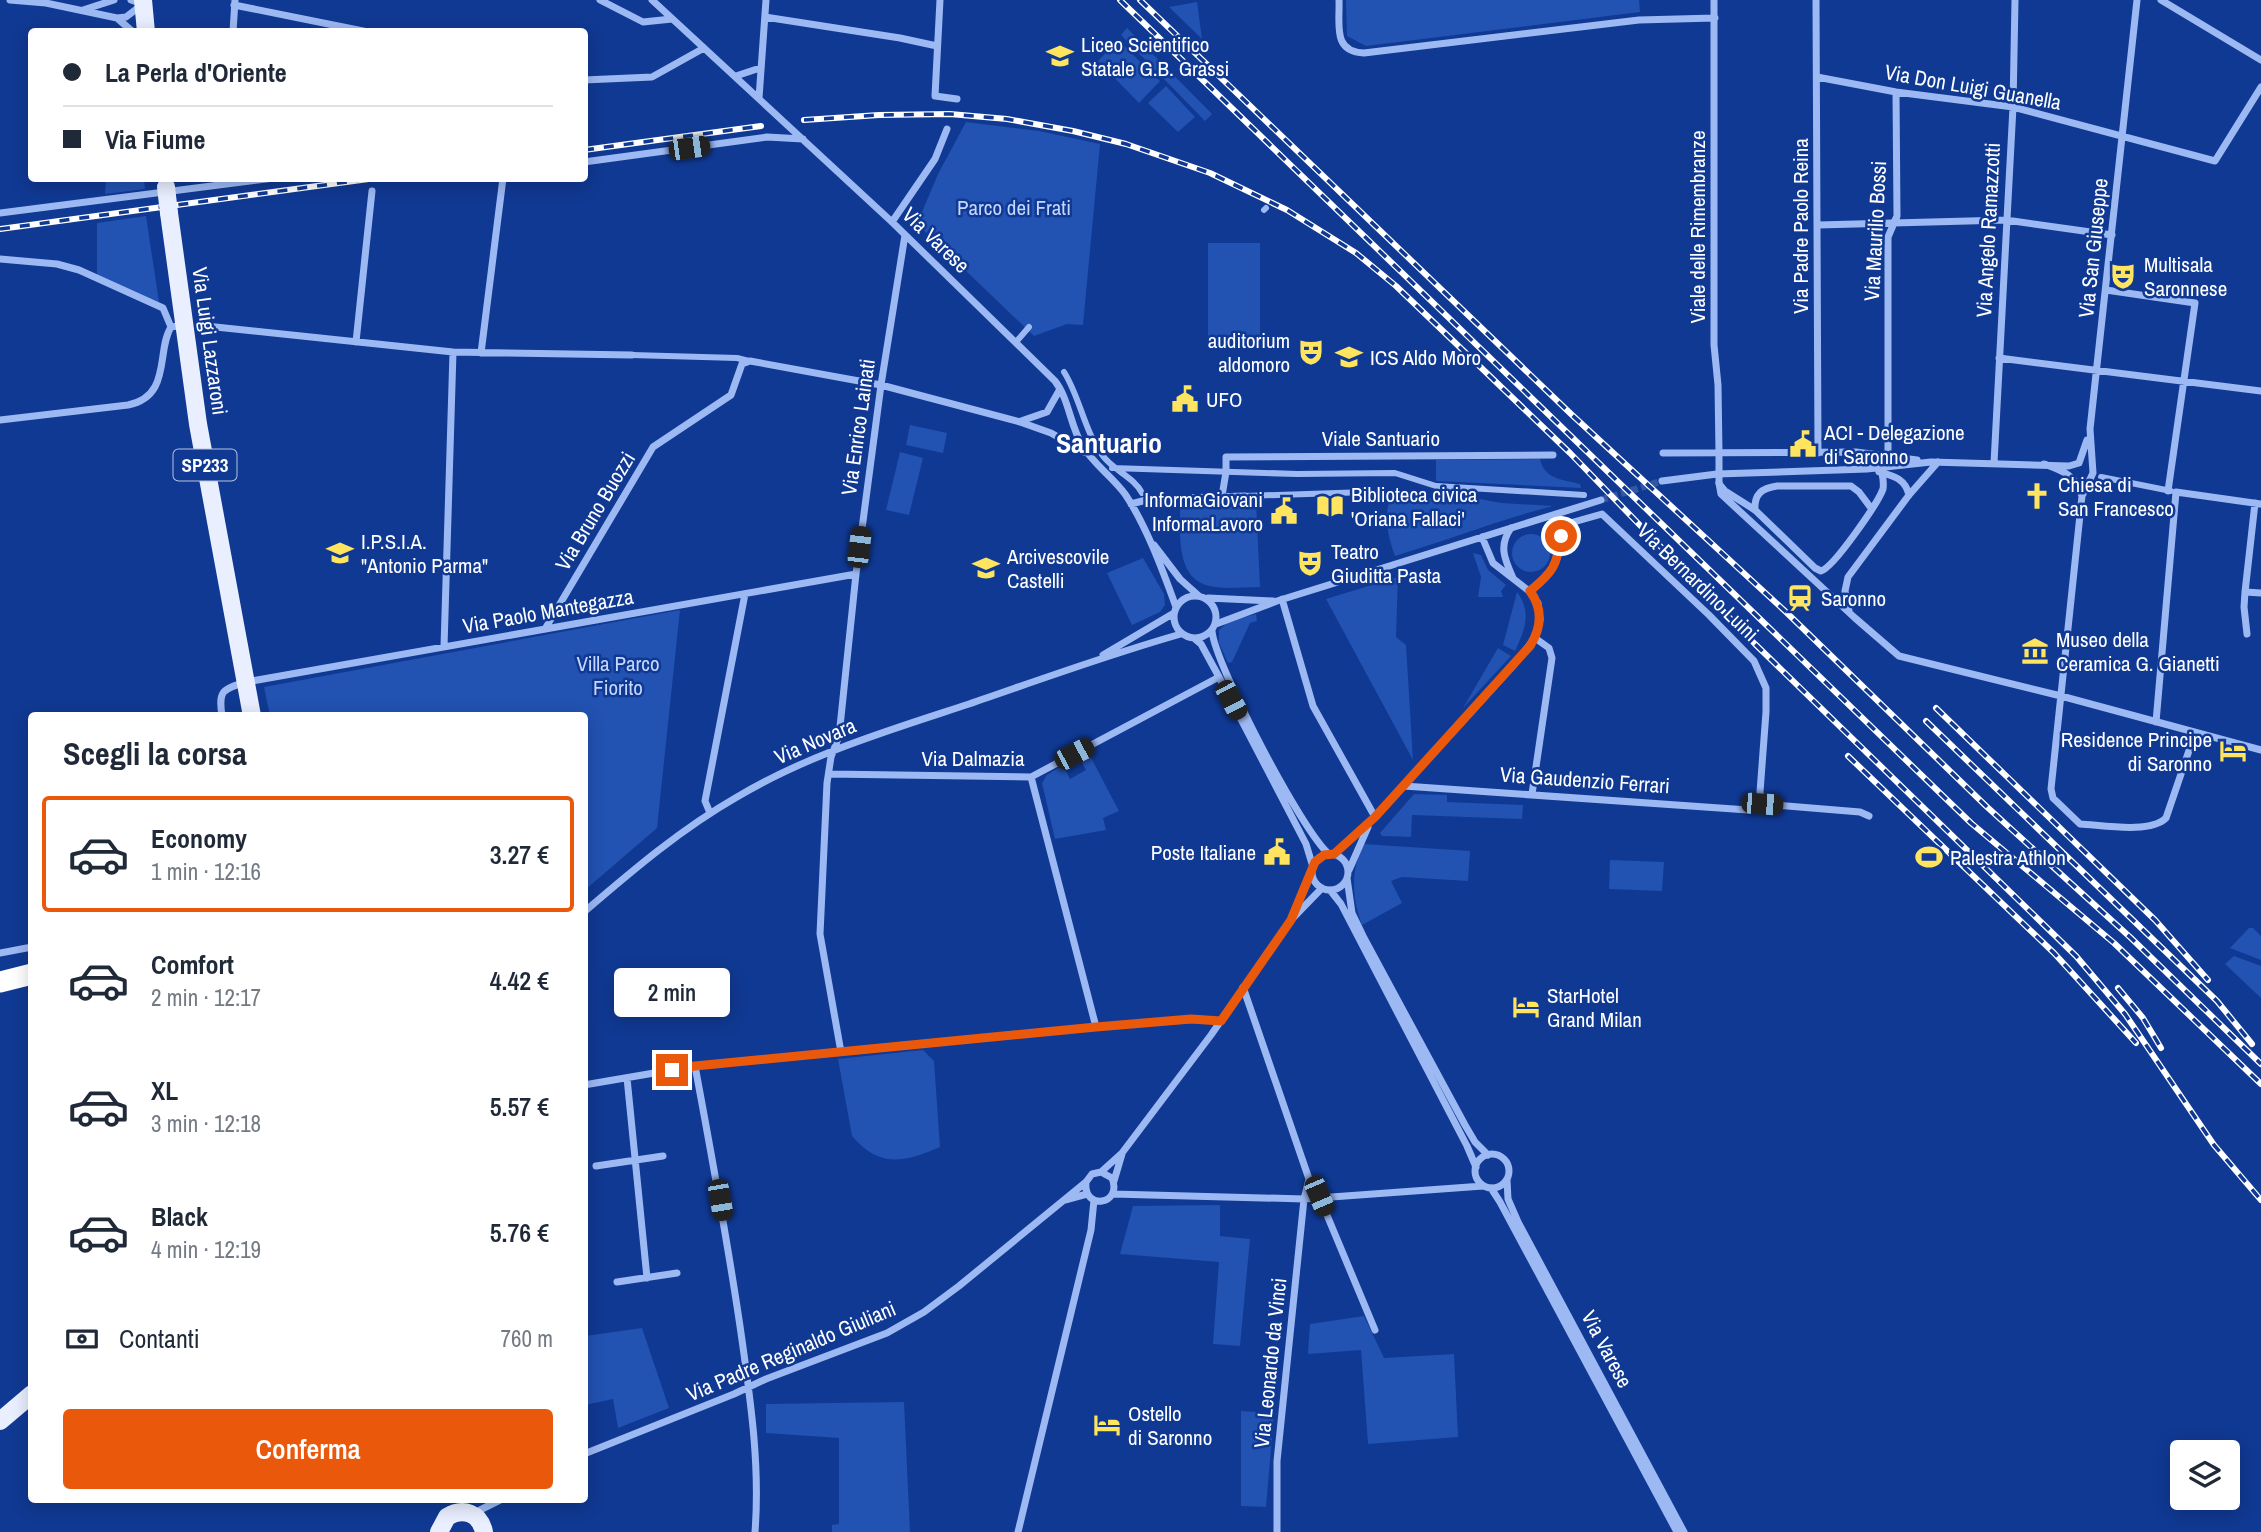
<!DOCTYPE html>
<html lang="it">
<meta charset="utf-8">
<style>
body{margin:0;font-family:"Archivo Narrow",sans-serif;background:#f6f6f7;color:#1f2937;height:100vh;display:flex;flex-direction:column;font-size:26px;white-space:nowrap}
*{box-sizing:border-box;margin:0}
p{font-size:23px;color:#747a83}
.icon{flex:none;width:38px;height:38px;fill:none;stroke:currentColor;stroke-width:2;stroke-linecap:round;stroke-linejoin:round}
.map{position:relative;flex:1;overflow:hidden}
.panel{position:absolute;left:28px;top:712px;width:560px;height:791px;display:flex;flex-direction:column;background:#fff;border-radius:7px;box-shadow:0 4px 18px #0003}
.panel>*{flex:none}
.banner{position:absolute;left:28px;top:28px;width:560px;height:154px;border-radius:7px;box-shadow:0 4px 18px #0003;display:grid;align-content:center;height:154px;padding:0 35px;background:#fff}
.tools{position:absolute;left:2170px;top:1440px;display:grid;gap:14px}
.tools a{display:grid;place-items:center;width:70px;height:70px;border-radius:7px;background:#fff;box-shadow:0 4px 18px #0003;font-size:35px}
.end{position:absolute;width:32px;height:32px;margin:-16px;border:9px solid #ea580c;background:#fff;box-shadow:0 0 0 4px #fff}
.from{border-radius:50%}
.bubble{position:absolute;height:49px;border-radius:7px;background:#fff;box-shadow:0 4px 18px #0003;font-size:23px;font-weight:600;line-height:49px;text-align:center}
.car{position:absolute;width:21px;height:42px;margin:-21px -10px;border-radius:9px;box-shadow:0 0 5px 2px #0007;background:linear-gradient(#222 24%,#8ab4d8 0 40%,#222 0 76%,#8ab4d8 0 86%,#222 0)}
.banner b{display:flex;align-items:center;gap:24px;height:66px;font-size:26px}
.banner b+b{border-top:2px solid #e0e1e3}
.banner i{width:18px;height:18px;background:#1f2937}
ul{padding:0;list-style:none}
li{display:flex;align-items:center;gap:21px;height:116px;margin:0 14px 10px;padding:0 21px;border:4px solid transparent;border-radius:7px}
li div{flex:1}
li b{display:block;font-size:26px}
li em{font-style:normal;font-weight:600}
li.selected{border-color:#ea580c}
li>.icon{width:63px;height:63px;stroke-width:1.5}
h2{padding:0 35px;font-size:32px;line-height:84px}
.pay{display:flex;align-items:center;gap:18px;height:77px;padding:0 35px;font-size:26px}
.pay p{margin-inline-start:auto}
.primary-button{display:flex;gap:14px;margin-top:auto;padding:14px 35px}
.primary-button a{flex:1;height:80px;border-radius:7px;background:#ea580c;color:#fff;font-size:28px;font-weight:600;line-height:80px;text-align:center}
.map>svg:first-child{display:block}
</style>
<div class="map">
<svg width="2261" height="1532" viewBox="0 0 2261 1532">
<rect width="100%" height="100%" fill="#103993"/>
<path fill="#2252b2" d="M1346,0H1639L1640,12L1366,46L1347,36Z
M1197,2L1202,39L1169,7Z
M1127,28L1212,114L1205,121L1121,35Z
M1118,40L1160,81L1139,103L1098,61Z
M1166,86L1195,117L1178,132L1148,103Z
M966,122L1039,131L1100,144L1083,325L1067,324L1034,336L917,224L938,174Z
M106,179H144L145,189L105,194Z
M146,216L159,302L97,276V223Z
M1208,243H1260V338H1208Z
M910,425L947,433L943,453L906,445Z
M900,452L923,458L909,515L886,510Z
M1540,459C1545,480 1562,479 1580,484L1581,488L1436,481V460Z
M1436,498H1475L1501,503L1553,506C1499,520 1448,540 1395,556C1389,540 1383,517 1390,500Z
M1256,501L1260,587C1245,587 1230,589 1215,587C1173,582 1181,533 1180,502Z
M1512 553a19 19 0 1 1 38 0a19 19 0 1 1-38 0Z
M1473,553L1481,555L1488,570L1506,585L1501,591L1503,597H1478L1481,577Z
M1143,558L1164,594L1165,605L1160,612L1132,625L1107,573Z
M1398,577L1396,637L1406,645L1413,760L1326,599Z
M1517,592C1532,612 1525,630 1515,651L1503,645Z
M680,610L657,828L585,890L584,716H270L264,687Z
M1256,614L1257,621L1250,623L1232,662L1228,663L1219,643V630L1228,622Z
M1498,648L1511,656L1463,708Z
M1088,752L1119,811L1103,818L1106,830L1055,839L1042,783L1047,775L1063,765L1070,779L1086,770L1079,756Z
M1414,794L1447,795V802L1523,805L1522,819L1412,815L1411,837L1382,836L1380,833Z
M1364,844L1470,851L1468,881L1402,877L1391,881L1402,903L1362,925C1352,898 1350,870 1364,844Z
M1610,860L1664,862L1662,891L1609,889Z
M2249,928H2253L2261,936V960L2230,948Z
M2234,956L2261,966V998L2225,964Z
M923,1050L934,1061L940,1147C905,1162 880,1169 852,1136L838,1059Z
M1220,1205V1236L1250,1239L1240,1346L1213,1344L1219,1262L1120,1254L1133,1206Z
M1364,1316L1384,1358L1454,1354L1458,1437L1368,1444L1361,1350L1308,1354L1310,1324Z
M642,1328L669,1408L618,1428L613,1399L585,1405V1336Z
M904,1402L910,1532H832V1525L839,1524V1438L766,1433V1404Z
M1241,1411L1274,1413L1266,1507L1241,1506Z"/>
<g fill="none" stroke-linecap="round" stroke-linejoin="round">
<path stroke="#3457a3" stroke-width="7" stroke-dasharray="7 3.5" stroke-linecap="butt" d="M186,326H206
M1601,500L1662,481"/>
<path stroke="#9db9f3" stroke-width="6" d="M1264,210L1266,208
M1016,342L1029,327
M632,355L737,358L749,361
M1064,372C1080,397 1084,431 1103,456C1113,470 1135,478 1142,493
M1112,468L1297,474L1395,473L1436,486L1584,495
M2101,477L2171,491
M1245,496L1367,492"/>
<path stroke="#9db9f3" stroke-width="7" d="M10,0L46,3L117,18L133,32
M600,0L643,22L672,19
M652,0L892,222L1055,381C1069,399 1070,425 1082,445C1093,464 1112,476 1125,494C1146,525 1163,571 1176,607
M940,0L935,96L957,99
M1339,0C1340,24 1332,52 1364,53L1639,20L1715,18
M1714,0V345L1718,385L1719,453
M1816,0L1818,453
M2161,0L2261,60
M234,5L368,32
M83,10L114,0
M765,17L900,38L937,46
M117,18L126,17L143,4L131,0
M233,32L235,0
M736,76L760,68
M1817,77L1896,92L2013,107L2215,161L2261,87
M584,80L652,77L704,48
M759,98L766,0
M584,162L767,137L803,139
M0,213L274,178
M892,222L935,159L947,129
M1818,225L2006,220L2112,235
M0,259L57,264L79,270L163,308L171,327
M2106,290L2195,303L2168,491
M206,326L453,352L632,355
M356,342L372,191
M481,353L503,178
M1999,358L2261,391
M0,420L128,405C172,396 156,351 171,327L178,326
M1021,421L1047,412L1060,389
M1663,453L1856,452L1917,460
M1888,456V237L1897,216L1896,92
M1994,463L2013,107L2015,0
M2044,464C2063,471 2076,475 2082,496L2051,789L2053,798L2080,824C2102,825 2150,834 2166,818L2195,733
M1879,472C1893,476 1905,478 1909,495
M1662,481L1717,474L1867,469L1931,462L2069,466L2079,463L2087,440
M1719,483L1721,494L1855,618L1899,656L2061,696L2261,750
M1720,485L1725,491L1755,510L1815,568L1821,571C1834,567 1878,503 1883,489C1884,483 1883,478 1882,473
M1222,496L1226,472V457L1553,455
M2082,496L2093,473L2090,429L2137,0
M2255,503L2245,592L2261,593
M1131,504L1150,499L1245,496
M1755,510C1754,494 1762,488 1777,486H1851L1859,492L1871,508
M1511,528C1498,546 1505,560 1513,578
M1154,545L1180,579L1199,596
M1529,591C1559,568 1558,561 1563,525L1602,514L1709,615L1754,661L1766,688V712L1760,792L1762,804
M2245,592L2244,607L2247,634
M1174 617a21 21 0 1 1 42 0a21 21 0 1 1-42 0Z
M1208,598L1273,601
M1282,599L1313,706L1375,817
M1849,611L1845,591L1848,577L1909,495L1938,462
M1216,624L1277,601L1601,500
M545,629L653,447L731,395L742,364L750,361L881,385L1020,422L1051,433L1084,452
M1212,631C1215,665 1303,833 1329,854
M1195,639L1201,644L1219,677L1306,844L1313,867
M444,647L453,352
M1103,655L1174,613
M222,716C218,690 223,689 246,682L856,574
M2156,722L2176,492L2261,504
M829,774L1031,777L1219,677
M1031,777L1096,1027
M1404,786L1748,810L1762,804L1860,812L1869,816
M1532,794L1552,658L1549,648L1535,638
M710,813L705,801L745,594
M1334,854L1375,817L1512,667L1535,638L1540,620L1538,603L1529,591L1493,563L1482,537
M1312 872a18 18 0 1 1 36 0a18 18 0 1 1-36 0Z
M1349,870L1368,827
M1347,878L1352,913L1364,938L1465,1125L1475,1142L1488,1155
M1330,890L1341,904L1467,1146L1476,1167
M584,912C633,870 681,829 737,797C809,754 890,730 969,704C1039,680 1110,654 1181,634
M1292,916L1312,873
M0,953L32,947
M1243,987L1309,1179L1304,1199L1277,1461V1532
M841,1052L820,934L827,783L831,757L839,736L856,574L881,385L905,235
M695,1066C712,1157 729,1248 742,1340C751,1404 760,1467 755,1532
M627,1078L647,1278
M584,1085L695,1066L1096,1027L1196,1019L1221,1021
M1475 1171a17 17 0 1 1 34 0a17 17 0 1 1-34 0Z
M596,1166L663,1156
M1309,1180L1319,1196L1375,1330
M1507,1180L1508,1199L1518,1222L1684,1532
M1114,1181L1122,1154
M1086,1182C1083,1211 1123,1205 1112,1178L1101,1172
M1491,1188L1500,1202L1677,1532
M1113,1194L1304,1199L1483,1186
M1065,1200L1087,1194
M617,1282L677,1273
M584,1454L734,1394L766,1379L887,1333L924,1312L959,1286L1086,1182L1092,1174L1101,1172L1122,1153L1211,1035L1291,920L1322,888
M474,1516L480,1510L500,1500
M1018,1532L1091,1230L1094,1200"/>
<path stroke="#e9efff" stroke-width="18" d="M143,0L146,32
M169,213L198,424L252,716
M0,1421L32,1394
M439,1532L447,1517C463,1507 480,1513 484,1532"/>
<path stroke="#fff" stroke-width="21" d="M0,982L32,974"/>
<defs>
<path id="rail" d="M1120,0L1971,823L2114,943L2261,1084
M1140,0L1571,414L1786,612L1986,806L2131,938L2261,1064
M804,120L879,115L950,114L1007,119L1073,131L1126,144L1210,173L1287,210L1356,253L1396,286L1570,453L1755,644L2076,956L2125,1014L2214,1145L2261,1200
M584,150L761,126
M0,229L376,178
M1936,708L2155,920L2208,980
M1926,721L2217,1001L2252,1044
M1848,756L2054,953L2136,1043
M2118,988L2143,1018L2161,1048"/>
</defs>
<use href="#rail" stroke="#fff" stroke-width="6"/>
<use href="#rail" stroke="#103993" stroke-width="3.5" stroke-dasharray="10" stroke-linecap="butt"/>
<path stroke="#9db9f3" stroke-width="7" d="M1719,453V483"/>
<path stroke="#e9efff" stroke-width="18" d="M166,187L169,213"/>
</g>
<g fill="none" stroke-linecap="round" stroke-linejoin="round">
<path stroke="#ea580c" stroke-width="9" d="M672,1070L695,1066L1096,1027L1191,1019L1221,1021L1291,920L1315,862L1324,855L1334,854L1375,817L1530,646C1542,627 1543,609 1530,591C1553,572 1557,566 1561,536"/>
</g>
<defs>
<symbol id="school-bare" viewBox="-9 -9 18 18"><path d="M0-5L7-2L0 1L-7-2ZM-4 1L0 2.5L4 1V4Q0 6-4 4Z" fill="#ffe45f" stroke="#103993" stroke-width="2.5" paint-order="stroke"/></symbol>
<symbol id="theatre-bare" viewBox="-9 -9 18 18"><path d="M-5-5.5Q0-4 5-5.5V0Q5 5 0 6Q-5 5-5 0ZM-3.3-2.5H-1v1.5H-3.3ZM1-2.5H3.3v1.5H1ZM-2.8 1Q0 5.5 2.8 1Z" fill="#ffe45f" stroke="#103993" stroke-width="2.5" paint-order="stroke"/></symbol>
<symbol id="civic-bare" viewBox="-9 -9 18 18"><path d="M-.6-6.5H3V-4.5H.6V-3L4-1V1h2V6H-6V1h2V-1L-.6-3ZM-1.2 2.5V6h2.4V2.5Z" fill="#ffe45f" stroke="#103993" stroke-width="2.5" paint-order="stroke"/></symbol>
<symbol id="church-bare" viewBox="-9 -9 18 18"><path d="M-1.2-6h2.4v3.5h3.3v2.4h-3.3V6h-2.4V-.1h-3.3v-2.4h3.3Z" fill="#ffe45f" stroke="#103993" stroke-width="2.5" paint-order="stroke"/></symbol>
<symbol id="library-bare" viewBox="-9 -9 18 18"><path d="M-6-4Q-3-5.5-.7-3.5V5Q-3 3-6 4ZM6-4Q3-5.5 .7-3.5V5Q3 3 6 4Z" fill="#ffe45f" stroke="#103993" stroke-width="2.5" paint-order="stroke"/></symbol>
<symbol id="station-bare" viewBox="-9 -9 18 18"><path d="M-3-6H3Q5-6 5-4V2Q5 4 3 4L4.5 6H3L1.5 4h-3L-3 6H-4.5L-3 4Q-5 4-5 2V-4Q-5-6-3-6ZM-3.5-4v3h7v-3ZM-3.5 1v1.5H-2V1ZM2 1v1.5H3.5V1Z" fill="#ffe45f" stroke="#103993" stroke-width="2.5" paint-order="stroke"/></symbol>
<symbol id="museum-bare" viewBox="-9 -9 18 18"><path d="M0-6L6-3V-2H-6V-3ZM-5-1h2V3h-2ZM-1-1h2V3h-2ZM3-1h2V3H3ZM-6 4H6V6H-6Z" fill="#ffe45f" stroke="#103993" stroke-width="2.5" paint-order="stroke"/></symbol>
<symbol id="hotel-bare" viewBox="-9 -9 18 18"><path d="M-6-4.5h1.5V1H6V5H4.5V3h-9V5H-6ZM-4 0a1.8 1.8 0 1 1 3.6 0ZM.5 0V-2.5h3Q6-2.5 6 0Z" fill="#ffe45f" stroke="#103993" stroke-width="2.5" paint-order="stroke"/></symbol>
<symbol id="stadium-bare" viewBox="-9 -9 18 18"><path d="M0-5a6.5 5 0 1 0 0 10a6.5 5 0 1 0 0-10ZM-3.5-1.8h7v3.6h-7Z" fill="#ffe45f" stroke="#103993" stroke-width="2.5" paint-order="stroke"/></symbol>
</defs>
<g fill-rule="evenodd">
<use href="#school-bare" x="1041" y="37" width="38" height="38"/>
<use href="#theatre-bare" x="2104" y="257" width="38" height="38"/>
<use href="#theatre-bare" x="1292" y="333" width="38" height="38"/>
<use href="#school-bare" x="1330" y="338" width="38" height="38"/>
<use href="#civic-bare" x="1166" y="380" width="38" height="38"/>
<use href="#civic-bare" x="1784" y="425" width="38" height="38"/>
<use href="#church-bare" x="2018" y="477" width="38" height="38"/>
<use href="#library-bare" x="1311" y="487" width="38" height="38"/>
<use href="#civic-bare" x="1265" y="492" width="38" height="38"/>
<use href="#school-bare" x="321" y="534" width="38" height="38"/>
<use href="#theatre-bare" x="1291" y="544" width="38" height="38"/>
<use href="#school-bare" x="967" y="549" width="38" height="38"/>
<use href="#station-bare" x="1781" y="579" width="38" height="38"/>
<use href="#museum-bare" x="2016" y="632" width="38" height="38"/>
<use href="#hotel-bare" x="2214" y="732" width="38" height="38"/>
<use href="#civic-bare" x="1258" y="833" width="38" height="38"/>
<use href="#stadium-bare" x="1910" y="838" width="38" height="38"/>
<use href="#hotel-bare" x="1507" y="988" width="38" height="38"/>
<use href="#hotel-bare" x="1088" y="1406" width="38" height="38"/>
</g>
<g text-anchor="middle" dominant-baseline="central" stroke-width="5" stroke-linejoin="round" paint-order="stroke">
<rect fill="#103993" stroke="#b7c4df" stroke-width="2" x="173.5" y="449.5" width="63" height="31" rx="5"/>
<g font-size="19" font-weight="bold" fill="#fff">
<text x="205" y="465">SP233</text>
</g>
<g font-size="21" fill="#fff" stroke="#103993" text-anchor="start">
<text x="1081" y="44">Liceo Scientifico<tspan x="1081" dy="24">Statale G.B. Grassi</tspan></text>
<text x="2144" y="264">Multisala<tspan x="2144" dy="24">Saronnese</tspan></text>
<text x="1290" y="340" text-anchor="end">auditorium<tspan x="1290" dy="24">aldomoro</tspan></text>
<text x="1370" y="357">ICS Aldo Moro</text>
<text x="1206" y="399">UFO</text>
<text x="1824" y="432">ACI - Delegazione<tspan x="1824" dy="24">di Saronno</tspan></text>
<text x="2058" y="484">Chiesa di<tspan x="2058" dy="24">San Francesco</tspan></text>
<text x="1351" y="494">Biblioteca civica<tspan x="1351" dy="24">'Oriana Fallaci'</tspan></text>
<text x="1263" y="499" text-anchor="end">InformaGiovani<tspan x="1263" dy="24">InformaLavoro</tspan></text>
<text x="361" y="541">I.P.S.I.A.<tspan x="361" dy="24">"Antonio Parma"</tspan></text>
<text x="1331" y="551">Teatro<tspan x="1331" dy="24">Giuditta Pasta</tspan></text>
<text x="1007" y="556">Arcivescovile<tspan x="1007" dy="24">Castelli</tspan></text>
<text x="1821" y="598">Saronno</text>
<text x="2056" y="639">Museo della<tspan x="2056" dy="24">Ceramica G. Gianetti</tspan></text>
<text x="2212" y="739" text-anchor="end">Residence Principe<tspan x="2212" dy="24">di Saronno</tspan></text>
<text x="1256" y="852" text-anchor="end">Poste Italiane</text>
<text x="1950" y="857">Palestra Athlon</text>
<text x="1547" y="995">StarHotel<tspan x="1547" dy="24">Grand Milan</tspan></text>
<text x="1128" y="1413">Ostello<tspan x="1128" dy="24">di Saronno</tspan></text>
</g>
<g font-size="21" fill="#fff" stroke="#103993">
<text transform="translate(1973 87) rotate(10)">Via Don Luigi Guanella</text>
<text transform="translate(1800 226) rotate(-90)">Via Padre Paolo Reina</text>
<text transform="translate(1697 227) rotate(-90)">Viale delle Rimembranze</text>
<text transform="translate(1988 230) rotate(-87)">Via Angelo Ramazzotti</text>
<text transform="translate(1875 231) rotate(-87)">Via Maurilio Bossi</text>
<text transform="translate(936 240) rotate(44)">Via Varese</text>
<text transform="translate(2093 248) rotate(-84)">Via San Giuseppe</text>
<text transform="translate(210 341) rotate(82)">Via Luigi Lazzaroni</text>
<text transform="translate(858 427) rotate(-82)">Via Enrico Lainati</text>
<text x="1381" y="438">Viale Santuario</text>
<text transform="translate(595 511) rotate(-59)">Via Bruno Buozzi</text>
<text transform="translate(1698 582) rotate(44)">Via Bernardino Luini</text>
<text transform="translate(548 611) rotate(-10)">Via Paolo Mantegazza</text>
<text transform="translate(815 741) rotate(-23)">Via Novara</text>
<text x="973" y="758">Via Dalmazia</text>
<text transform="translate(1585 780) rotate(4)">Via Gaudenzio Ferrari</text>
<text transform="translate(1607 1349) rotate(62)">Via Varese</text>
<text transform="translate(791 1351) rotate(-23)">Via Padre Reginaldo Giuliani</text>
<text transform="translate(1270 1363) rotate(-84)">Via Leonardo da Vinci</text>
</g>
<g font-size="21" fill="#c4d7fe" stroke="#103993">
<text x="1014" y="207">Parco dei Frati</text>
<text x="618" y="663">Villa Parco<tspan x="618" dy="24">Fiorito</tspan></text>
</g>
<g font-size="28" font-weight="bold" fill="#fff" stroke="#103993">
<text x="1109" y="443">Santuario</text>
</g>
</g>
</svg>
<div class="tools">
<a><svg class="icon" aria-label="layers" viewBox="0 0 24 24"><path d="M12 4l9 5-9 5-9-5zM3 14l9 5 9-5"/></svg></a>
</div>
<i class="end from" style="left:1561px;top:536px"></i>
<i class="end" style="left:672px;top:1070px"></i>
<div class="bubble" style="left:614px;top:968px;width:116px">2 min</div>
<i class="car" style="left:689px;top:148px;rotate:82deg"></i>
<i class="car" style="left:859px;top:547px;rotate:7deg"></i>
<i class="car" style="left:1231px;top:700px;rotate:152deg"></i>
<i class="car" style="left:1074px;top:754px;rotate:62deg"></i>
<i class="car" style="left:1762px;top:804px;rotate:94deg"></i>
<i class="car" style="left:1319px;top:1196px;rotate:157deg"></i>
<i class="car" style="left:720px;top:1200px;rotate:170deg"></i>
<div class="banner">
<b><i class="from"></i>La Perla d'Oriente</b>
<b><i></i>Via Fiume</b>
</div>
<section class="panel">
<h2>Scegli la corsa</h2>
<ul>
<li class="selected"><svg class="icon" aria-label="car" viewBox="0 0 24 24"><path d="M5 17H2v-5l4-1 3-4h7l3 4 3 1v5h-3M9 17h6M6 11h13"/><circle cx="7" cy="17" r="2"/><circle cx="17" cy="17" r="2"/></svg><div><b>Economy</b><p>1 min · 12:16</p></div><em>3.27 €</em></li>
<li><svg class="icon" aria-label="car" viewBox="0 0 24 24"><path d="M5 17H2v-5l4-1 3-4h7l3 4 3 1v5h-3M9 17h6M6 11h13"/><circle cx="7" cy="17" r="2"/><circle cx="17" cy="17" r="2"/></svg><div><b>Comfort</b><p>2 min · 12:17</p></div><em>4.42 €</em></li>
<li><svg class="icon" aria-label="car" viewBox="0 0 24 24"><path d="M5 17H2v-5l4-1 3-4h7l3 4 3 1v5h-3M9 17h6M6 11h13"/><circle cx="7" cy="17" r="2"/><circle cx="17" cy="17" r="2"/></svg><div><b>XL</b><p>3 min · 12:18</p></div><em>5.57 €</em></li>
<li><svg class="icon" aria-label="car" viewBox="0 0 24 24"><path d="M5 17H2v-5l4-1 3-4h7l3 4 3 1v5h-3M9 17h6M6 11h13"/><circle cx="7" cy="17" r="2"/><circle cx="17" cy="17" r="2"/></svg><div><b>Black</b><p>4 min · 12:19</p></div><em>5.76 €</em></li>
</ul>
<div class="pay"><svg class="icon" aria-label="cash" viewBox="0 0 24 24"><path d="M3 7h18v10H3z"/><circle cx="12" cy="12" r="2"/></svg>Contanti<p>760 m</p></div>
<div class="primary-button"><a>Conferma</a></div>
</section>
</div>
